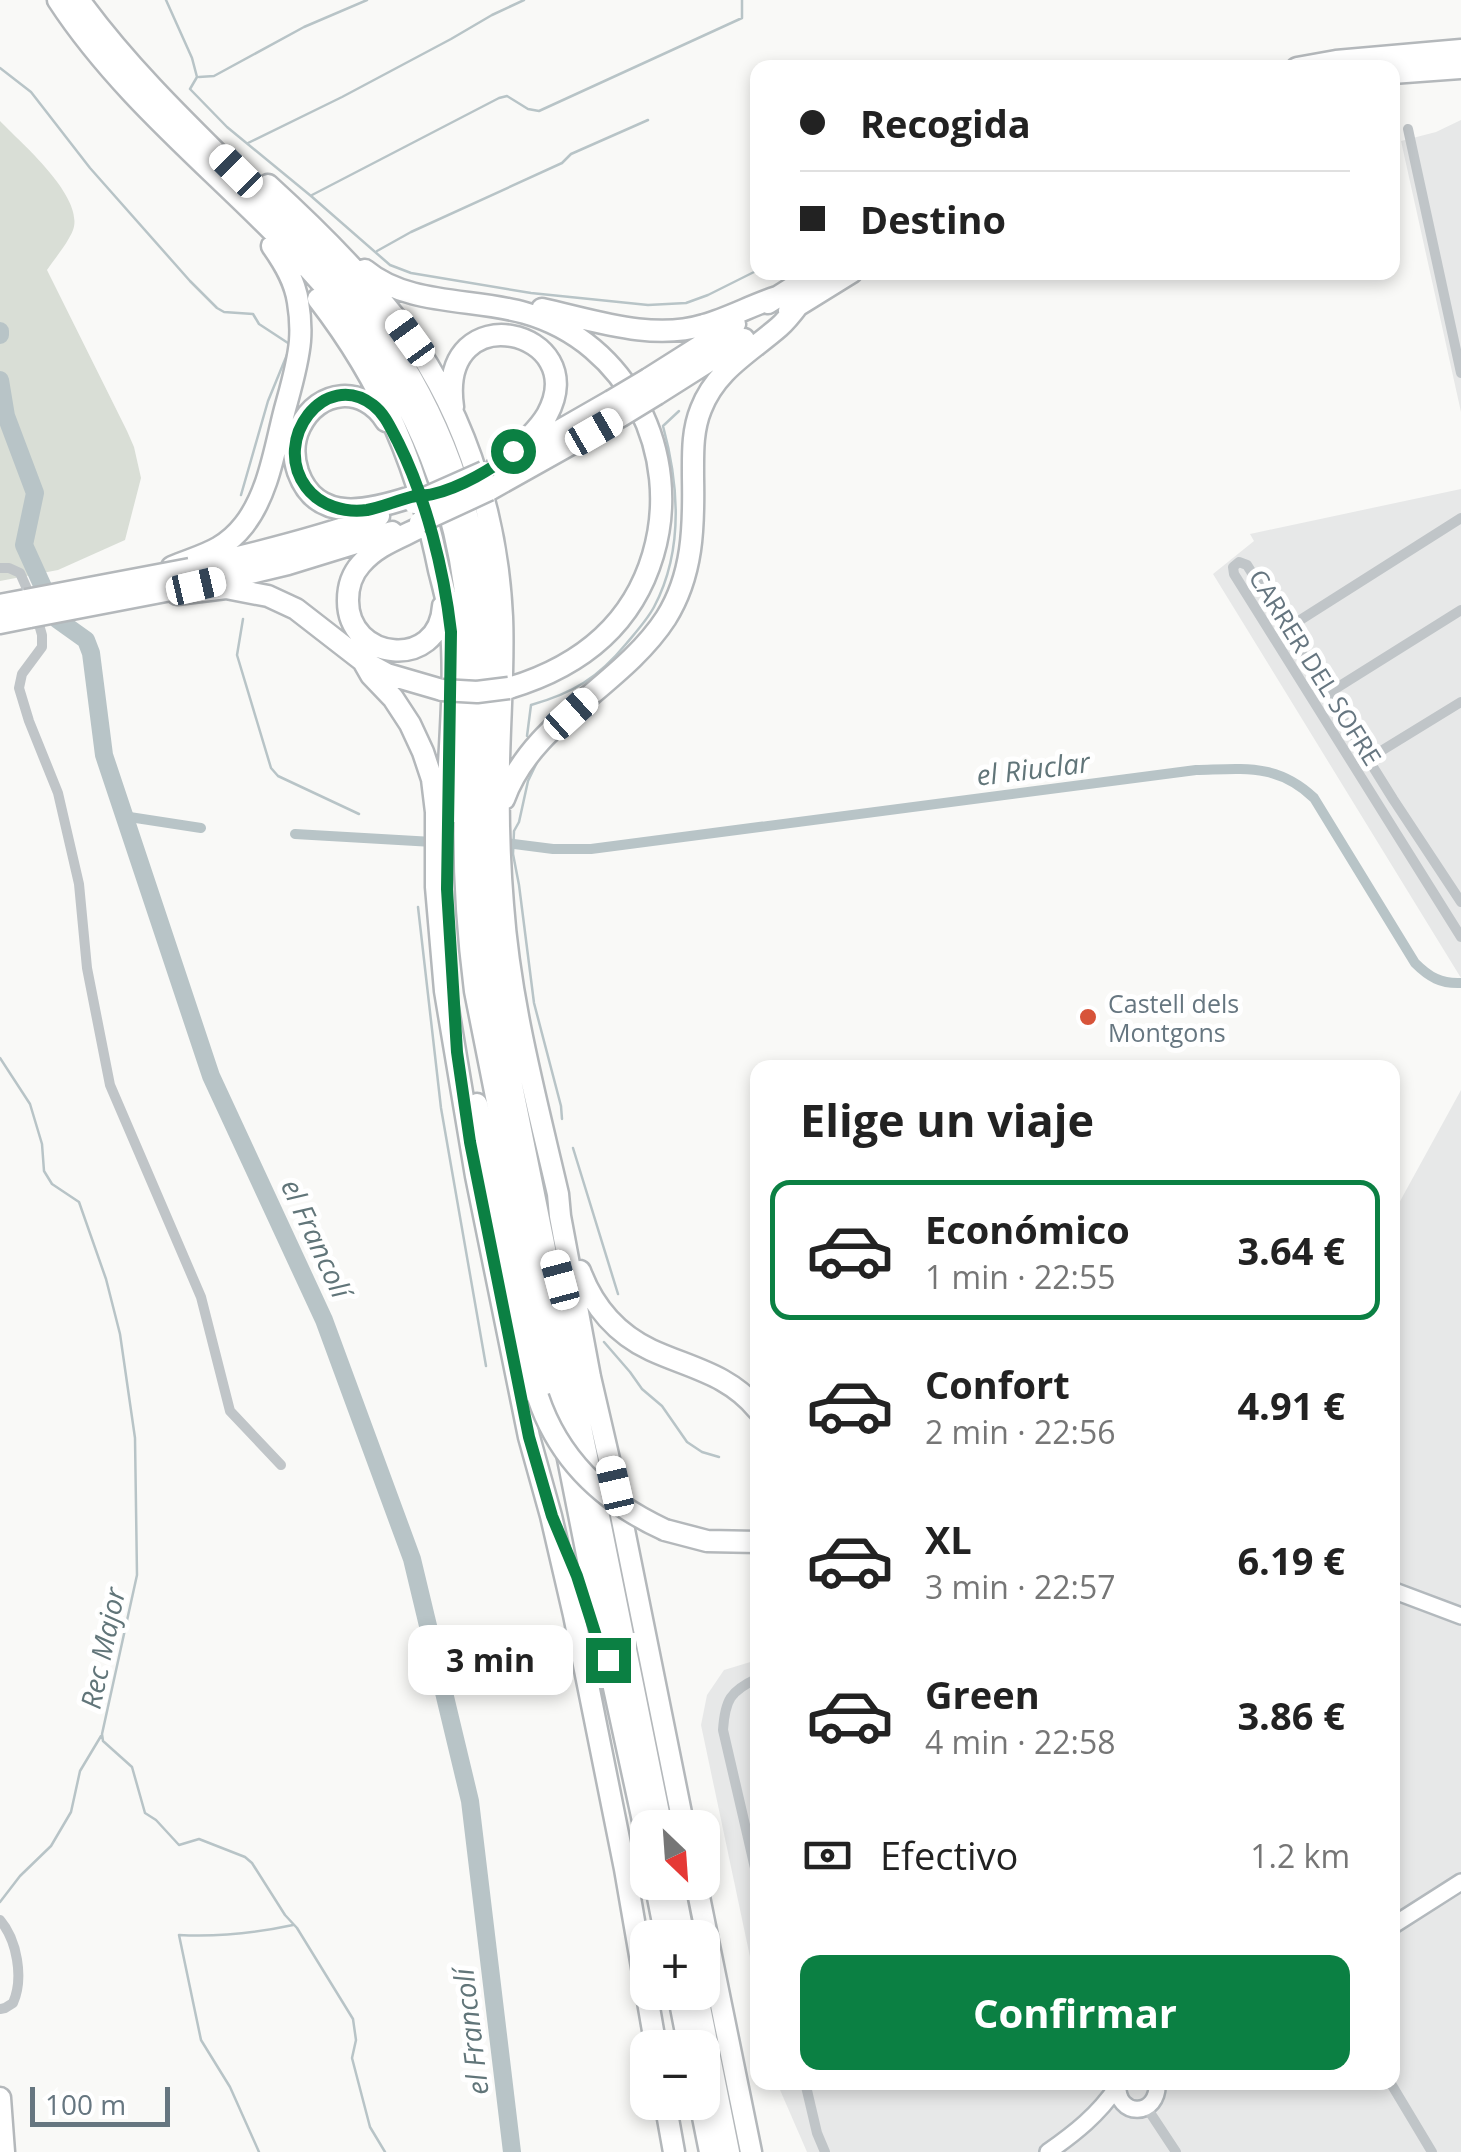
<!DOCTYPE html>
<html lang="es">
<meta charset="utf-8">
<style>
body{margin:0;font-family:"Open Sans",sans-serif;background:#f6f6f6;color:#222;height:100vh;display:flex;flex-direction:column;font-size:38px;white-space:nowrap}
*{box-sizing:border-box;margin:0}
p{font-size:32px;color:#767676}
.icon{flex:none;width:55px;height:55px;fill:none;stroke:currentColor;stroke-width:2;stroke-linecap:round;stroke-linejoin:round}
.map{position:relative;flex:1;overflow:hidden}
.side{position:absolute;left:750px;top:1060px;width:650px;height:1030px;display:flex;flex-direction:column;background:#fff;border-radius:20px;box-shadow:0 5px 15px #0003}
.side>*{flex:none}
.banner{position:absolute;left:750px;top:60px;width:650px;height:220px;border-radius:20px;box-shadow:0 5px 15px #0003;display:grid;align-content:center;height:220px;padding:0 50px;background:#fff}
.needle{width:65px;rotate:155deg}
.controls{position:absolute;left:630px;top:1810px;display:grid;gap:20px}
.controls a{display:grid;place-items:center;width:90px;height:90px;border-radius:20px;background:#fff;box-shadow:0 5px 15px #0003;font-size:50px}
.scale{position:absolute;left:30px;bottom:25px;width:140px;box-sizing:border-box;padding-left:10px;border:5px solid #667680;border-top:0;font-size:28px;line-height:35px;white-space:nowrap;color:#667680;-webkit-text-stroke:8px #fff;paint-order:stroke}
.end{position:absolute;width:45px;height:45px;margin:-22px;border:12px solid #0b8043;background:#fff;box-shadow:0 0 0 5px #fff}
.from{border-radius:50%}
.bubble{position:absolute;height:70px;border-radius:20px;background:#fff;box-shadow:0 5px 15px #0003;font-size:32px;font-weight:700;line-height:70px;text-align:center}
.car{position:absolute;width:30px;height:60px;margin:-30px -15px;border-radius:12px;box-shadow:0 0 8px 2px #0007;background:linear-gradient(#fff 24%,#345 0 40%,#fff 0 76%,#345 0 86%,#fff 0)}
.banner b{display:flex;align-items:center;gap:35px;height:95px;font-size:38px}
.banner b+b{border-top:2px solid #e0e0e0}
.banner i{width:25px;height:25px;background:#222}
ul{padding:0;list-style:none}
li{display:flex;align-items:center;gap:30px;height:140px;margin:0 20px 15px;padding:0 30px;border:5px solid transparent;border-radius:20px}
li div{flex:1}
li b{display:block;font-size:38px}
li em{font-style:normal;font-weight:700}
li.on{border-color:#0b8043}
li>.icon{width:90px;height:90px;stroke-width:1.5}
h2{padding:0 50px;font-size:45px;line-height:120px}
.pay{display:flex;align-items:center;gap:25px;height:110px;padding:0 50px;font-size:38px}
.pay p{margin-inline-start:auto}
.action{display:flex;gap:20px;margin-top:auto;padding:20px 50px}
.action a{flex:1;height:115px;border-radius:20px;background:#0b8043;color:#fff;font-size:40px;font-weight:700;line-height:115px;text-align:center}
.map>svg:first-child{display:block}
</style>
<div class="map">
<svg width="1461" height="2152" viewBox="0 0 1461 2152">
<rect width="100%" height="100%" fill="#f9f9f7"/>
<path fill="#e7e8e8" d="M1461,120V412L1401,141L1436,132Z
M1461,489V978L1213,574L1254,541L1250,534Z
M1461,1090V2152H807L777,2083L1392,2082L1393,1214Z
M757,1660V1990L701,1725L707,1695L724,1670Z"/>
<path fill="#d9ded6" d="M0,121C21,143 85,197 73,230C68,243 55,258 47,270L127,431L134,447L141,478L125,540L58,570L0,581Z"/>
<g fill="none" stroke-linecap="round" stroke-linejoin="round">
<path stroke="#b8c4c7" stroke-width="2.5" d="M166,0L192,58L197,77L190,89L227,127L311,196L390,265L411,273L531,293L648,305L686,303L708,295L758,270
M0,68L31,92L90,168L190,281L217,308L224,312L253,314L259,324L291,345L268,401L241,495
M199,77L214,76L304,27L367,0
M248,143L342,97L451,39L492,15L524,0
M312,195L499,98L507,96L528,109L539,111L742,18V0
M377,251L411,232L562,163L571,154L648,120
M243,619L237,655L271,768L278,776L359,814
M527,736L531,705C573,693 598,678 626,644C636,632 647,620 654,607C684,550 679,485 663,426L679,411
M540,756L528,781L519,822L514,831L513,854L519,885L534,1003L561,1106L562,1119
M418,907L441,1108L486,1366
M0,1058L30,1104L42,1144L44,1171L52,1184L79,1202L106,1279L120,1334L135,1438L137,1575L102,1734L103,1741L132,1767L145,1813L156,1820L179,1845L199,1839L245,1857L252,1863L285,1915L297,1928L353,2019L356,2040L352,2058L370,2127L385,2152
M573,1148L618,1294
M604,1342L630,1372L642,1389L662,1406L687,1442L702,1452L719,1457
M0,1902L20,1876L51,1846L71,1812L80,1771L101,1736
M259,2152L230,2087L201,2040L179,1935C217,1937 256,1933 293,1925"/>
<path stroke="#b8c4c7" stroke-width="10" d="M123,816L201,828
M295,834L433,842
M506,843L553,849H591L1196,770C1244,769 1277,763 1314,798L1415,963C1429,977 1441,984 1461,983"/>
<path stroke="#b8c4c7" stroke-width="18" d="M0,331V335
M0,380L6,416L35,493L24,545L58,620L86,640L91,653L104,755L211,1076L324,1320L412,1559L470,1801L512,2152"/>
<defs>
<path id="secondary" d="M1392,1590L1461,1616
M1392,1926L1461,1882
M1118,2084C1115,2118 1160,2118 1157,2082
M1048,2152C1075,2133 1098,2115 1117,2087"/>
<path id="highway" d="M58,0C137,121 261,203 349,316C416,401 459,506 467,614C472,677 466,740 465,803C463,866 467,928 475,991L608,1660L648,1844
M79,0C137,80 211,146 280,216C316,252 352,288 381,330C439,413 475,509 484,611C491,681 482,752 481,823C481,886 487,949 497,1011L662,1828
M1297,68L1336,61L1461,50
M1392,73L1461,68
M268,185C313,226 356,268 394,316C461,401 497,509 502,617C504,665 500,713 499,761C498,809 499,857 503,905C510,1003 536,1099 558,1194L560,1216L590,1377L615,1485L684,1828
M365,270C408,306 474,298 525,313C628,342 683,454 653,555C632,626 579,667 509,688
M318,299C383,383 418,467 439,570C444,590 450,610 451,630C456,691 448,754 447,815
M768,303L817,272
M542,309C593,320 652,341 704,325C729,318 752,305 777,297
M789,311L852,272
M648,379L735,324
M657,394L744,339
M453,407C437,293 594,329 547,415C535,435 514,450 497,466
M386,421C364,385 318,389 300,427C293,441 293,457 298,472C317,525 371,510 411,497
M522,452L611,401
M489,490L621,416
M421,527C400,538 377,545 361,564C352,574 348,587 348,600C347,661 439,671 443,606
M200,566C261,552 321,537 379,516
M172,567C200,555 223,552 244,525C269,493 275,447 285,409C291,387 298,364 300,341C301,328 300,314 298,302C295,281 284,263 272,246
M218,581L288,564L392,532
M177,594L226,588L268,596L296,609L363,661L387,674L442,690
M0,605L26,600
M0,623L30,617
M363,661L371,675L393,698L410,724L423,752L432,779L436,812V887L445,991L476,1176L529,1437L551,1516L574,1615L625,1869L656,2048
M504,799C532,721 622,686 666,618C693,575 694,527 693,477C693,454 692,431 701,409C716,370 749,353 779,327C786,321 793,312 799,304
M477,1104L538,1397
M580,1271C593,1306 617,1334 651,1350C690,1368 729,1374 758,1410
M665,1530L707,1541L758,1542
M655,1882L666,1938
M673,1882L684,1938
M696,1882L751,2152
M678,1992L689,2048
M697,1992L729,2152
M0,2098L4,2152
M665,2102L674,2152
M700,2102L710,2152"/>
</defs>
<use href="#secondary" stroke="#b3b9bd" stroke-width="20"/>
<use href="#highway" stroke="#b4b8bb" stroke-width="25"/>
<path stroke="#c0c5c8" stroke-width="10" d="M1408,129L1461,373
M0,568H9L20,573L31,598
M36,614L42,635V647L22,674L19,688L29,721L58,793L79,884L87,968L110,1085L201,1297L230,1411L281,1465
M1286,629L1461,518
M1327,694L1461,610
M1368,759L1461,702
M1461,902L1393,799L1247,565L1239,562L1233,567L1234,574L1461,937
M758,1678C730,1691 725,1700 723,1730L758,1881
M0,1920C17,1940 24,1978 13,2003L5,2008L0,2009
M805,2082L817,2133L825,2152
M1390,2082L1432,2152
M1147,2108L1176,2152"/>
<use href="#secondary" stroke="#fff" stroke-width="15"/>
<use href="#highway" stroke="#fff" stroke-width="20"/>
<defs>
<path id="highway-bridge" d="M611,401L648,379
M621,416L657,394
M414,503L484,472
M420,522L489,490
M26,600L190,569
M30,617L197,585
M442,690L477,692L509,688
M538,1397C559,1460 606,1503 665,1530"/>
</defs>
<use href="#highway-bridge" stroke="#b4b8bb" stroke-width="25" stroke-linecap="butt"/>
<use href="#highway-bridge" stroke="#fff" stroke-width="20"/>
</g>
<g fill="none" stroke-linecap="round" stroke-linejoin="round">
<path stroke="#0b8043" stroke-width="12" d="M513,451C494,469 459,488 433,494C426,496 418,495 411,497C396,501 382,507 367,510C345,513 320,506 306,487C271,440 325,368 373,405C385,414 391,429 398,442C426,498 444,570 451,632L447,889L457,1052L470,1142L529,1437L552,1516L577,1576L597,1639L608,1660"/>
</g>
<circle fill="#d7543a" stroke="#fff" stroke-width="4" cx="1088" cy="1017" r="10"/>
<g text-anchor="middle" dominant-baseline="central" stroke-width="10" stroke-linejoin="round" paint-order="stroke">
<g font-size="25" fill="#667680" stroke="#fff">
<text transform="translate(1316 667) rotate(58)">CARRER DEL SOFRE</text>
</g>
<g font-size="25" fill="#667680" stroke="#fff" text-anchor="start">
<text x="1108" y="1003">Castell dels<tspan x="1108" dy="29">Montgons</tspan></text>
</g>
<g font-size="28" font-style="italic" fill="#617579" stroke="#fff">
<text transform="translate(1033 768) rotate(-7)">el Riuclar</text>
<text transform="translate(317 1238) rotate(65)">el Francolí</text>
<text transform="translate(102 1648) rotate(-78)">Rec Major</text>
<text transform="translate(470 2032) rotate(-97)">el Francolí</text>
</g>
</g>
</svg>
<div class="controls">
<a><svg class="needle" viewBox="-14 -14 28 28"><path d="M0-13l5 13h-10z" fill="#e53935"/><path d="M0 13l5-13h-10z" fill="#767676"/></svg></a>
<a>+</a>
<a>−</a>
</div>
<div class="scale">100 m</div>
<i class="end from" style="left:513px;top:451px"></i>
<i class="end" style="left:608px;top:1660px"></i>
<div class="bubble" style="left:408px;top:1625px;width:165px">3 min</div>
<i class="car" style="left:236px;top:171px;rotate:315deg"></i>
<i class="car" style="left:410px;top:338px;rotate:324deg"></i>
<i class="car" style="left:594px;top:432px;rotate:60deg"></i>
<i class="car" style="left:196px;top:586px;rotate:77deg"></i>
<i class="car" style="left:571px;top:714px;rotate:48deg"></i>
<i class="car" style="left:560px;top:1280px;rotate:345deg"></i>
<i class="car" style="left:615px;top:1486px;rotate:347deg"></i>
<div class="banner">
<b><i class="from"></i>Recogida</b>
<b><i></i>Destino</b>
</div>
<section class="side">
<h2>Elige un viaje</h2>
<ul>
<li class="on"><svg class="icon" aria-label="car" viewBox="0 0 24 24"><path d="M5 17H2v-5l4-1 3-4h7l3 4 3 1v5h-3M9 17h6M6 11h13"/><circle cx="7" cy="17" r="2"/><circle cx="17" cy="17" r="2"/></svg><div><b>Económico</b><p>1 min · 22:55</p></div><em>3.64 €</em></li>
<li><svg class="icon" aria-label="car" viewBox="0 0 24 24"><path d="M5 17H2v-5l4-1 3-4h7l3 4 3 1v5h-3M9 17h6M6 11h13"/><circle cx="7" cy="17" r="2"/><circle cx="17" cy="17" r="2"/></svg><div><b>Confort</b><p>2 min · 22:56</p></div><em>4.91 €</em></li>
<li><svg class="icon" aria-label="car" viewBox="0 0 24 24"><path d="M5 17H2v-5l4-1 3-4h7l3 4 3 1v5h-3M9 17h6M6 11h13"/><circle cx="7" cy="17" r="2"/><circle cx="17" cy="17" r="2"/></svg><div><b>XL</b><p>3 min · 22:57</p></div><em>6.19 €</em></li>
<li><svg class="icon" aria-label="car" viewBox="0 0 24 24"><path d="M5 17H2v-5l4-1 3-4h7l3 4 3 1v5h-3M9 17h6M6 11h13"/><circle cx="7" cy="17" r="2"/><circle cx="17" cy="17" r="2"/></svg><div><b>Green</b><p>4 min · 22:58</p></div><em>3.86 €</em></li>
</ul>
<div class="pay"><svg class="icon" aria-label="cash" viewBox="0 0 24 24"><path d="M3 7h18v10H3z"/><circle cx="12" cy="12" r="2"/></svg>Efectivo<p>1.2 km</p></div>
<div class="action"><a>Confirmar</a></div>
</section>
</div>
